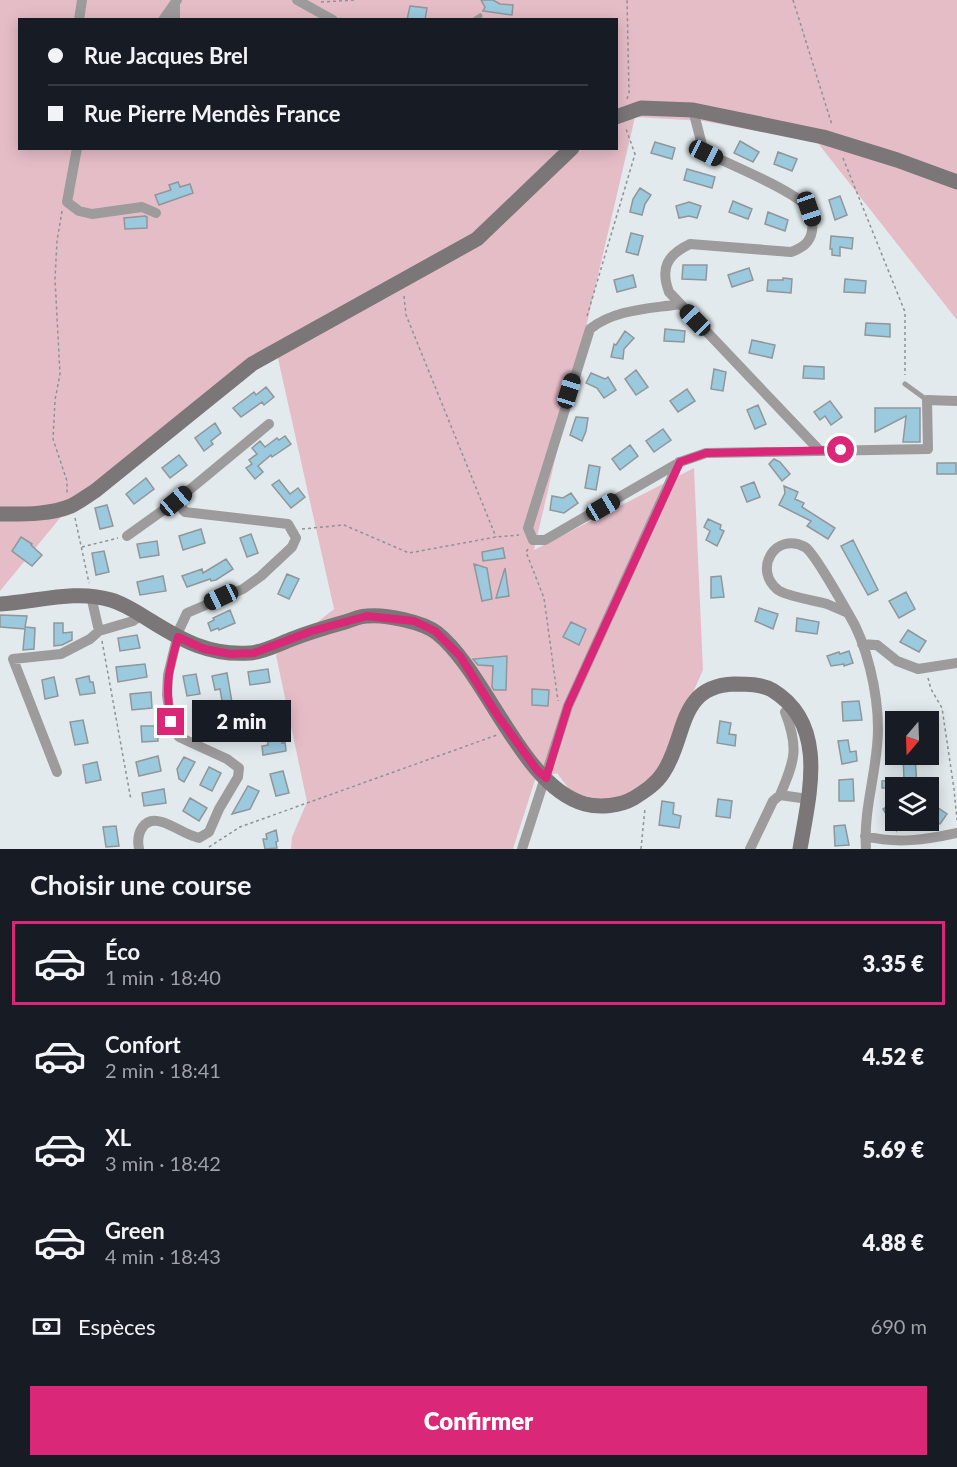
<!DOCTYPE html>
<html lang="fr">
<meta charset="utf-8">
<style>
body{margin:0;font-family:Lato,sans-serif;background:#20242c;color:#f1f3f6;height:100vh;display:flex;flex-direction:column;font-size:22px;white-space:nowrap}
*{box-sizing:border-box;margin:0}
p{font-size:20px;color:#9ea1a6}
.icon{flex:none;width:33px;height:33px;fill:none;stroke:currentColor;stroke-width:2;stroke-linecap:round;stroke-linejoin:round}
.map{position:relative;height:849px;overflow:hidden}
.side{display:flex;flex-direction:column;background:#171b24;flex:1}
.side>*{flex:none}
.banner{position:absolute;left:18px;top:18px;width:600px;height:132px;border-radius:0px;box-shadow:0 3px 15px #0003;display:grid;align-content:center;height:132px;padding:0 30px;background:#171b24}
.needle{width:39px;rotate:199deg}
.buttons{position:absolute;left:885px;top:711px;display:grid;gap:12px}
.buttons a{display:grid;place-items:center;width:54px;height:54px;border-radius:0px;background:#171b24;box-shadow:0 3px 15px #0003;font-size:30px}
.end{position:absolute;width:27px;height:27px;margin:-14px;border:8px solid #db2777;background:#fff;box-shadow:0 0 0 3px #fff}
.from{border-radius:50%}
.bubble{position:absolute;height:42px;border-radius:0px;background:#171b24;box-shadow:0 3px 15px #0003;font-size:20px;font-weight:800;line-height:42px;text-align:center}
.car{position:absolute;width:18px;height:36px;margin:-18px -9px;border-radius:8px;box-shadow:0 0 4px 2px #0007;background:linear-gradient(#222 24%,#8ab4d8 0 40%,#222 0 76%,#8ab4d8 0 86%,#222 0)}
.banner b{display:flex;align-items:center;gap:21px;height:57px;font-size:22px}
.banner b+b{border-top:2px solid #363941}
.banner i{width:15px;height:15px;background:#f1f3f6}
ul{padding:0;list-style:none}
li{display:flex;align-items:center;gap:18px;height:84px;margin:0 12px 9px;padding:0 18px;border:3px solid transparent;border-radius:0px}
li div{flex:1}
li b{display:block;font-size:22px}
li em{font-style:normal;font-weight:800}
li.selected{border-color:#db2777}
li>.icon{width:54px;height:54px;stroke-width:1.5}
h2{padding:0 30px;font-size:27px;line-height:72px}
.pay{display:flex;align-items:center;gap:15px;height:66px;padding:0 30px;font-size:22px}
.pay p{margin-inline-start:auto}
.cta{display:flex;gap:12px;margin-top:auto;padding:12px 30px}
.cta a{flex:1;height:69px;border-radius:0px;background:#db2777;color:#fff;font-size:24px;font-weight:800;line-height:69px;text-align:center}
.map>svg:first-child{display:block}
</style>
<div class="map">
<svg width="957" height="849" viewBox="0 0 957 849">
<rect width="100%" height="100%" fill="#e3eaed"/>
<path fill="#e5bdc7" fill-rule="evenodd" d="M0,0H957V320L817,142L703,121L635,117L534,550L694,468L703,670L655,778L635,791L607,801L572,793L557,773L535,780L513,849H291L292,837L307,802L276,655L334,609L277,354L89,502L65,512L0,591ZM20,20H616V148H20Z"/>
<path fill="#9bc9de" stroke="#909699" stroke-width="1.5" d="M481,0H493L500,4L513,5L512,15L483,11L485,7Z
M410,6L427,8L425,20H407Z
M740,141L759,152L753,162L734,153Z
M655,142L675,148L672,159L651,153Z
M778,152L797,159L792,171L774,164Z
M687,169L715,177L712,188L684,180Z
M178,182L180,187L190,184L193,193L159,205L155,195L171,190L169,185Z
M640,188L651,195L645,204L642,215L630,212L633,199Z
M840,196L847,215L835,220L829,200Z
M733,201L752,209L748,219L729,212Z
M689,202L701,206L697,218L689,216L679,218L676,206Z
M768,212L788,220L785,231L765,224Z
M145,216L147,217V228L125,229L124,218Z
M631,233L643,236L638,255L626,252Z
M831,236L853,238L852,249L840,247V256L832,255V249H830Z
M683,265H707L706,280L682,279Z
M749,268L753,280L732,287L728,275Z
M633,275L636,287L617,292L614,280Z
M783,278L792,279L791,293L767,291L768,280H783Z
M845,279L866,281L865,293L844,292Z
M866,323L890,324V337L865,335Z
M665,329L685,331L684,342L664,341Z
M625,331L634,338L624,349L623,359L611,357L614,344L616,345Z
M752,340L775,345L772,358L749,353Z
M804,366L824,367V379L803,378Z
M714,369L726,372L723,391L711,389Z
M636,370L648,387L636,395L625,379Z
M591,373L605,379L608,377L616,390L604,398L597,388L586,383Z
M266,387L274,397L264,405L262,402L241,417L233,408L254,392L256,395Z
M687,389L695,401L678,412L670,401Z
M830,401L842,417L831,425L825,416L820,420L814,412Z
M758,405L766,424L755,429L747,410Z
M875,408H920V442H903L906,416L875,432Z
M576,417L588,418L586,431L582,441L570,435Z
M215,423L221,433L211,441L213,444L204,451L195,438Z
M663,429L671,440L654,452L646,441Z
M285,436L291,444L272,457L271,455L258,466L263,472L255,479L246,468L252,464L249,460L257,454L252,448L260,441L265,447L277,438L279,440Z
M630,445L638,456L620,470L612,459Z
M179,455L187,465L170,478L162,468Z
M774,459L780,462L790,474L782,481L769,464Z
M937,463H956V474H937Z
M589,465L600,467L596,490L585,488Z
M146,478L154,489L134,504L126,494Z
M279,480L290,494L298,488L305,497L291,508L272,485Z
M754,482L760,497L747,502L741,487Z
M784,486L798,492L795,499L804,503L802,507L835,528L828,539L807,526L811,521L779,505L785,493Z
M571,493L578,503L564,513L550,510L552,496L563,498Z
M107,505L113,526L100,529L95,508Z
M708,519L721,525L720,529L724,531L717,546L706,540L710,531L704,527Z
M201,529L205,543L183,550L179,536Z
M251,534L258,553L247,557L240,538Z
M21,537L32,544L31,545L42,555L32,566L12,551Z
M853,540L878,590L868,595L841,546Z
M157,541L159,555L140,558L137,544Z
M503,548L505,558L483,561L482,552Z
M104,551L109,572L96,575L92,553Z
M226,559L233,569L216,580L211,581L210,579L187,587L182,576L202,569L203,573Z
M474,564L487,568L492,599L482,601Z
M505,568L509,596L496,598Z
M287,574L299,579L289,599L278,594Z
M163,576L166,591L140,595L137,582Z
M721,576L724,597L711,598V577Z
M906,592L915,609L899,618L889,601Z
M759,608L778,614L773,629L755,621Z
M230,610L235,623L219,630L218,628L211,631L208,623L214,620L213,618Z
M0,615L27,616L25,627L35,628L34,649L23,650L25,629L0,627Z
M797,618L819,622L817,634L796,631Z
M571,622L586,629L579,645L563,637Z
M54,623H63V633L72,632V640L62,645L54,646Z
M908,630L926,641L919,652L900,642Z
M137,635L140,648L120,651L118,638Z
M849,651L853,663L844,666V664L831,666L827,656L839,652L840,654Z
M507,656L506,690H494L492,687L493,666L478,665L473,659Z
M145,664L147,677L118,682L116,667Z
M268,669L270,682L250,685L248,672Z
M227,673L236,726L229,727L222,723L219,708L223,707L220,689L215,690L212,676Z
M196,674L200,694L187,696L183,676Z
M89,676L90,682H93L95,693L80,695L76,679Z
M54,677L58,696L45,699L42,680Z
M532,689L549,690L548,706L532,705Z
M151,692L152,708L132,710L130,694Z
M859,701L862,720L843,721L842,702Z
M273,702L275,715L256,718L254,705Z
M915,712L916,722H892L891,713Z
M83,720L88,743L75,745L70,722Z
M720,721L731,723L729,734L736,735L735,746L717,743Z
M141,726H157L158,741L142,742Z
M279,732L282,743L285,742L286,751L263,755L262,746L268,745L267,734Z
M848,740L850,752L856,751L857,761L842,764L838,741Z
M903,754H915L917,788H882V781L904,780Z
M158,756L161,771L139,776L136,762Z
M184,757L195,762L184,782L179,779L177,769Z
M97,762L101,780L86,783L83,765Z
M209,767L221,773L212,791L200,785Z
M283,771L289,793L276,796L270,774Z
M853,779L854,801H839V780Z
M248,786L259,791L250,809L232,814Z
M164,789L166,803L144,806L142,793Z
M190,798L207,808L199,821L183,811Z
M718,799L732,801L730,818L716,816Z
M662,801L674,803L673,814L681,816L679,828L659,825Z
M896,801V830L883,809Z
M928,801L947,814L940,824L928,816Z
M845,825L849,845L835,846L834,826Z
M116,826L119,846L106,847L103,827Z
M276,830L278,841L276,842L277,848L265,849L263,839H267L266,834Z"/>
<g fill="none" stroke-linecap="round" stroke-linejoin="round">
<path stroke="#8d9294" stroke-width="1.5" stroke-dasharray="3 3" stroke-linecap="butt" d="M793,0L832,125
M321,2L356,0
M627,99L629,93L627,0
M843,158L905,312V375
M62,211L57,241L55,279L60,374L55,400L53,439L67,481V493
M404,296L406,315L496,537
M587,316L635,154L626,129
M75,518L89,583
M302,529L344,525L409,553L496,537L519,535
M82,547L118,538
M528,549L526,552L544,598L558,701
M102,641L131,800
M928,678L931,689L942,708L954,789L957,820
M209,847L240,827L497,735
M641,849L645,808"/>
<path stroke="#9e9b9c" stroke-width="5" d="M474,20L480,16
M905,384L927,400"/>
<path stroke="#9e9b9c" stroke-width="10" d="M297,0L333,20
M175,4V20
M79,20L82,0
M163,20L177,0
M693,110L702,145L706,153C729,164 795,191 808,208C813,215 813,223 812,231C810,243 802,248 791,252L690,244C667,255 660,268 669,292L820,451
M77,148L67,202L79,211L92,214L142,207L156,213
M680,304C649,309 615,309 590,329L528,528L533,540H545L680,462L706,453L928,449L927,400L957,401
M127,536L176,501L269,424
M91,596L99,631
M848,613C841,610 834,607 827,604C814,600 788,597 778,590C752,569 776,531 805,547C814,552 841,601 848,613C867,643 878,693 878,729C878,769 863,808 866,849
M862,644L877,645L897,661L918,669L957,663
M57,772L13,659L61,654L90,639L99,631L133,621L141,615
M780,795C795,760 799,748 785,712
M865,836C896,844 926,840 957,833
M139,849C136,834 143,816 162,822C175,826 186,835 199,838L209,832L219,809L238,777L239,768L227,759L179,737L171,722L167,695L168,675L179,630L187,613L243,589L261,576L292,547L296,538L288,524L185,512L176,501
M522,849L568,706L679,462
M750,849L773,801L780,795L808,799"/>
<path stroke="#7b7677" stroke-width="15" d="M616,117L641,108L693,110L823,137L897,160L957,182
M0,514C23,514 49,515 71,506C79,502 87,496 95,491L252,364L477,239L572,148
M0,604C36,602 76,589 111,600C125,604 138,613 151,621C183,641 211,656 250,653C264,652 279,644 292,639C310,632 327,627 345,622C352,620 360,616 367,616C385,614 423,622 437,633C487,673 522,787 585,804C600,808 620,806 634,798C645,791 656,784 663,773C687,738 677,686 734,684C747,684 761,684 772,690C829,724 809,795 800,849"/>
</g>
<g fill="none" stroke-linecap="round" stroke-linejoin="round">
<path stroke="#db2777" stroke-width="8" d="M171,722C165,684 168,673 178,637L204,649L231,654L254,653L312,631L367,616L414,621L435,631L460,656L498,716L537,770L546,778L568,706L680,462L706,453L841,450"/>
</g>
</svg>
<div class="buttons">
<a><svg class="needle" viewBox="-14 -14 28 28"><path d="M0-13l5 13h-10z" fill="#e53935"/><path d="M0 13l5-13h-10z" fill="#9ea1a6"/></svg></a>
<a><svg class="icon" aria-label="layers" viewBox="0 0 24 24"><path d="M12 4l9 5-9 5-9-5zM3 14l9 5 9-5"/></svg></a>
</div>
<i class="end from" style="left:841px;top:450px"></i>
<i class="end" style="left:171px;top:722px"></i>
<div class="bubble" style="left:192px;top:700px;width:99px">2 min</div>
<i class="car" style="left:706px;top:153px;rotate:116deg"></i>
<i class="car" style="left:809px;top:209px;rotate:161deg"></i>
<i class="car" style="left:695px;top:320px;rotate:316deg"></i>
<i class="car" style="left:569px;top:391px;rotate:17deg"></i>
<i class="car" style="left:176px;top:501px;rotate:50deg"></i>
<i class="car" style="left:603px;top:507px;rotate:60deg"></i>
<i class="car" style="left:221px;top:597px;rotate:245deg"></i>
<div class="banner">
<b><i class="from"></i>Rue Jacques Brel</b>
<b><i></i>Rue Pierre Mendès France</b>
</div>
</div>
<section class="side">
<h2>Choisir une course</h2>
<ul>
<li class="selected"><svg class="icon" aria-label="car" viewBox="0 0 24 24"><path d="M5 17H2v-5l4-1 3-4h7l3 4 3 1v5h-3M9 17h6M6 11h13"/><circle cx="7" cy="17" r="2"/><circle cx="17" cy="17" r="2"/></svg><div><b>Éco</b><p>1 min · 18:40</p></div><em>3.35 €</em></li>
<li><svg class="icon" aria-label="car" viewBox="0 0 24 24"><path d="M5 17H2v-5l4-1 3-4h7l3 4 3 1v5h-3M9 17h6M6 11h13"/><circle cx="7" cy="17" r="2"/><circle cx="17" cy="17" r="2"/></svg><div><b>Confort</b><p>2 min · 18:41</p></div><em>4.52 €</em></li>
<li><svg class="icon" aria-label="car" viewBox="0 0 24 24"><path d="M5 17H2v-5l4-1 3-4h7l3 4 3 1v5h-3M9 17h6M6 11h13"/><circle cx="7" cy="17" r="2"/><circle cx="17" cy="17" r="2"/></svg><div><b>XL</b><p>3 min · 18:42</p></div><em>5.69 €</em></li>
<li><svg class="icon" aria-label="car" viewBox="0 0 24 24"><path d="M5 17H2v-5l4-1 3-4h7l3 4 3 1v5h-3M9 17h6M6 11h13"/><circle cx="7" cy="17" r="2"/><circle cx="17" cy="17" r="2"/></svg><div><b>Green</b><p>4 min · 18:43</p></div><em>4.88 €</em></li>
</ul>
<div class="pay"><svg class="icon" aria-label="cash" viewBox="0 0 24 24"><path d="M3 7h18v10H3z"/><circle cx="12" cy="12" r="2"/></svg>Espèces<p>690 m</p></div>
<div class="cta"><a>Confirmer</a></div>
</section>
